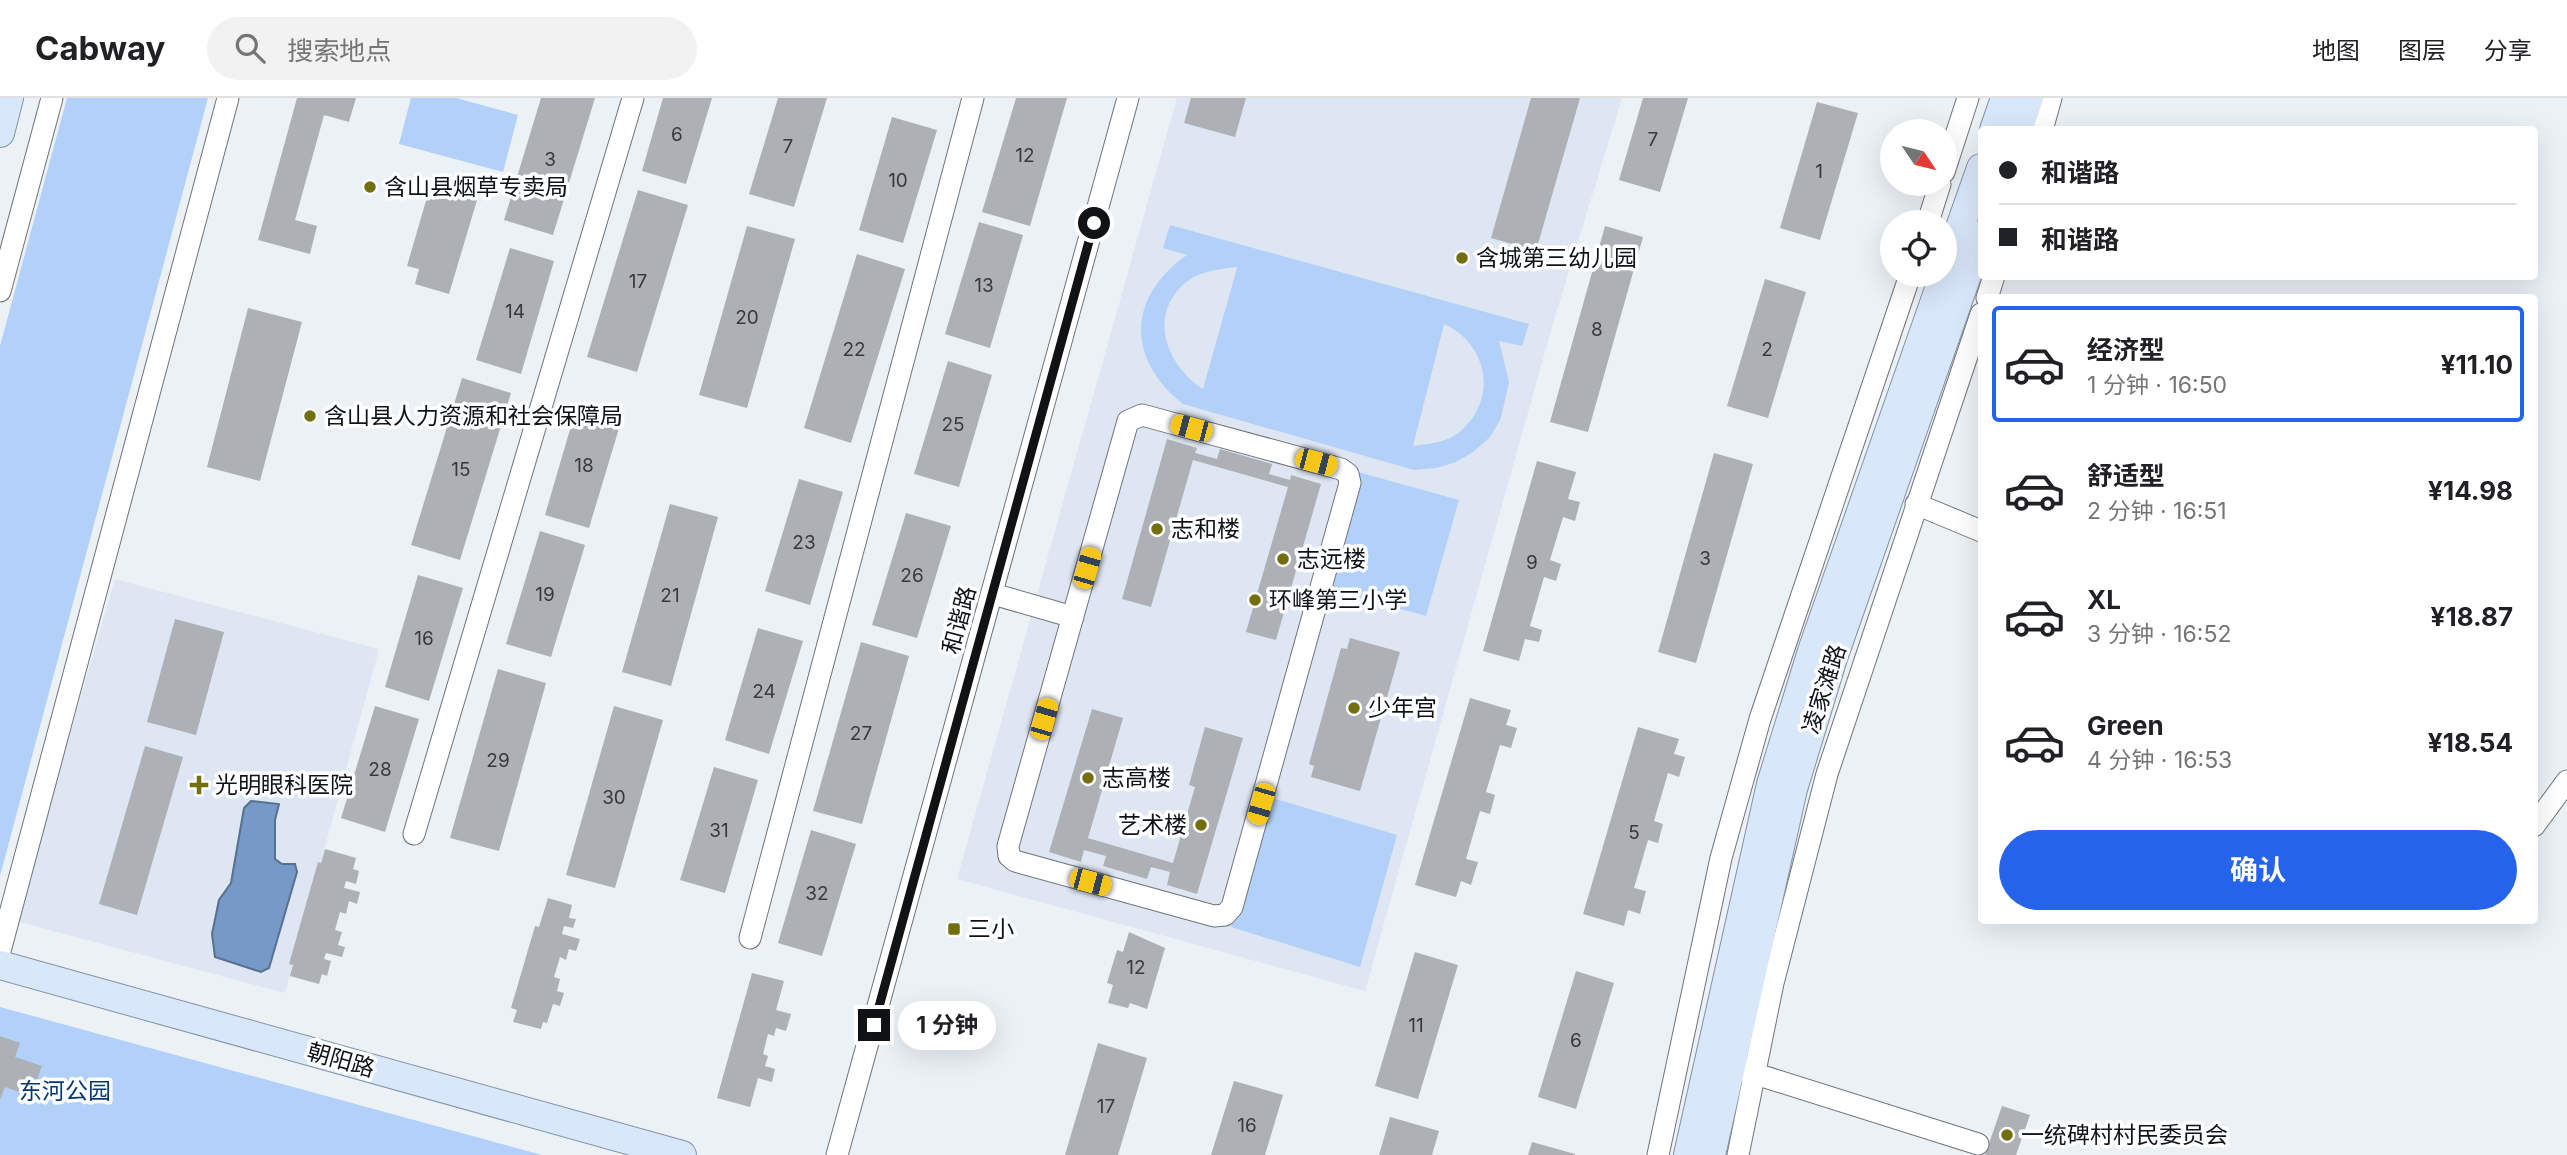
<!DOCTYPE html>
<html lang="zh">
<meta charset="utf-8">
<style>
body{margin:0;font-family:Inter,"Noto Sans SC",sans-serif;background:#f2f2f2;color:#202124;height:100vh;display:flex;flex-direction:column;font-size:26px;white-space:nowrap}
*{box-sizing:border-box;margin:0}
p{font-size:23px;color:#757577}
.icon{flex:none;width:38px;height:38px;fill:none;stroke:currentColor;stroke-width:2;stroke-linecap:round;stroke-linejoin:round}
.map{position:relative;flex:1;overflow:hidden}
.drawer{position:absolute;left:1978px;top:196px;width:560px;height:630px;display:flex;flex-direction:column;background:#fff;border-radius:7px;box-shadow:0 7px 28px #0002}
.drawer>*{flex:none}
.guide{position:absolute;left:1978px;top:28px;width:560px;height:154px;border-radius:7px;box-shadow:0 7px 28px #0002;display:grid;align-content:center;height:154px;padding:0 21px;background:#fff}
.needle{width:46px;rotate:125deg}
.tools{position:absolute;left:1880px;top:21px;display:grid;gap:14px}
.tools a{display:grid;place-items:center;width:77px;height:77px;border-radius:50%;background:#fff;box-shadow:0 7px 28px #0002;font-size:35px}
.end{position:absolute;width:32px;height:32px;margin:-16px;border:9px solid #101213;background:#fff;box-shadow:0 0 0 4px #fff}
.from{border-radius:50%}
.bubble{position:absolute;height:49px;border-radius:24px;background:#fff;box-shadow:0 7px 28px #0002;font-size:23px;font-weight:700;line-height:49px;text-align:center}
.car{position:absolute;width:21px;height:42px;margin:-21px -10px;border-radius:9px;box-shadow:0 0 5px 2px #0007;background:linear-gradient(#f5c518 24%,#345 0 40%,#f5c518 0 76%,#345 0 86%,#f5c518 0)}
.guide b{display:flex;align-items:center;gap:24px;height:66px;font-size:26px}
.guide b+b{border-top:2px solid #e0e0e0}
.guide i{width:18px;height:18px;background:#202124}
ul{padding:12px 0 0;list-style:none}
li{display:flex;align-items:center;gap:21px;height:116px;margin:0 14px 10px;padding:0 7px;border:4px solid transparent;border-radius:7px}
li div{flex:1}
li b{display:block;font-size:26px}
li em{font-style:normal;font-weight:700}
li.on{border-color:#2563eb}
li>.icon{width:63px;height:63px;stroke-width:1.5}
.cta{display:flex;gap:14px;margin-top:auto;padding:14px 21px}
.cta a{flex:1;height:80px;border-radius:42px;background:#2563eb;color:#fff;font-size:28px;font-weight:700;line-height:80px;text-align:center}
header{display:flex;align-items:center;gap:42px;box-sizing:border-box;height:98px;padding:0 35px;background:#fff;border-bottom:2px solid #e0e0e0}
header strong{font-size:33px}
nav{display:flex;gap:38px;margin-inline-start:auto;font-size:24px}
.search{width:490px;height:63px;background:#f2f2f2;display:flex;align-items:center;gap:18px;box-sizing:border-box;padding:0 24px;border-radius:38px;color:#757577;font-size:26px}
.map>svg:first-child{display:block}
</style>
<header>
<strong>Cabway</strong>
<div class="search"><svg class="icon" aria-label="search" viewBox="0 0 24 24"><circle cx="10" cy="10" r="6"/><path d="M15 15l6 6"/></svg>搜索地点</div>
<nav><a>地图</a><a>图层</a><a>分享</a></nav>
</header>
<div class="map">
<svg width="2567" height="1057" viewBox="0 0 2567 1057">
<rect width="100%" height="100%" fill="#ecf1f6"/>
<path fill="#dde6f2" d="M1177,0H1622L1554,222L1365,893L957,781Z
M115,481L379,551L285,895L16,823Z"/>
<path fill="#b2d0f8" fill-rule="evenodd" d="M67,0H208L0,778V248Z
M411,0H456L518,17L503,74L399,46Z
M1170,127L1529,226L1522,248L1499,243L1509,284L1501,320L1490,339L1473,354L1456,364L1436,370L1414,372L1183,306C1126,261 1127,199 1187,157L1163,150ZM1237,169V170L1203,291C1167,268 1147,218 1185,185C1199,173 1219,171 1237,169ZM1444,226C1486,245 1498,296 1464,330C1451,344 1430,346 1413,348Z
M1358,374L1459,402L1426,518L1325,490Z
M1269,699L1397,737L1360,869L1231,829Z
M0,909L542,1057H0Z"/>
<path fill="#7799c7" stroke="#587091" stroke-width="2" d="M251,703L279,706L275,722V761L282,766H295L297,774L269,870L261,874L215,859L212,836L219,802L231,785L244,710Z"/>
<path fill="#adb1b6" d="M297,0H356L349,24L324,17L295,122L317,128L310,156L258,142Z
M541,0H595L553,137L504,122Z
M663,0H712L686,86L642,73Z
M778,0H827L794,109L749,96Z
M1016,0H1067L1030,128L982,114Z
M1191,0H1246L1235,39L1184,25Z
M1531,0H1580L1536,153L1491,140Z
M1643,0H1688L1660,94L1619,82Z
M1817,4L1858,15L1820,142L1780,130Z
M892,19L937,32L903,145L859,132Z
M430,89L477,102L449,196L415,186L419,171L407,168Z
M638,92L688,107L637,274L587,259Z
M979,124L1023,137L990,250L945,236Z
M747,128L795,141L747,310L699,297Z
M1605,128L1643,139L1588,334L1550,324Z
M510,150L554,163L521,276L476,262Z
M857,156L905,171L851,345L804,330Z
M1765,181L1806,194L1768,320L1727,308Z
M248,210L302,224L260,383L207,369Z
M948,263L992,277L959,389L914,376Z
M462,280L511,295L460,462L411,447Z
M578,304L623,317L589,430L545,417Z
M1167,341L1197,350L1195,355L1217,361L1220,351L1272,366L1269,376L1290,382L1291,377L1321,386L1276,542L1246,534L1288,389L1193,362L1151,509L1122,501Z
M1714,355L1753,366L1696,565L1658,554Z
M1537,363L1576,374L1568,401L1580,404L1575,423L1563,419L1550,462L1561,466L1556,483L1544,479L1530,528L1542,532L1539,544L1525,541L1519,563L1483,553Z
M799,381L843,394L810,507L765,493Z
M670,406L718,419L671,588L622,574Z
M906,415L951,428L917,540L872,527Z
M540,433L585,447L551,559L506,546Z
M418,477L463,490L429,603L385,589Z
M175,521L224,534L196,637L147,624Z
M758,530L803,543L769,656L725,642Z
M1350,540L1400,554L1360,693L1311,679L1314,668L1309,666L1341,550L1347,551Z
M861,544L909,558L862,726L813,713Z
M498,571L546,585L499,753L450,740Z
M1470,600L1511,612L1506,627L1517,630L1511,650L1500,647L1486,694L1495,697L1490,716L1480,713L1466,761L1478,764L1471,787L1461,783L1456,799L1415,787Z
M375,608L419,621L385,734L341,720Z
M614,608L663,622L615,790L566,777Z
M1092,611L1123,620L1088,740L1173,765L1195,689L1189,687L1205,629L1243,640L1197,796L1167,787L1170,774L1151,769L1147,781L1103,768L1106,758L1084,752L1081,764L1049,754Z
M1638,629L1679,641L1674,656L1685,659L1679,679L1668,675L1654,723L1663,726L1658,745L1648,742L1634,790L1646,793L1640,816L1628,812L1624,828L1583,816Z
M145,648L183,659L137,817L99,806Z
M714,669L758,682L725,795L680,782Z
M811,732L856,746L822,858L778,845Z
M325,751L356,760L353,771L359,773L356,786L346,783L344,790L360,794L357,806L349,803L346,816L340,814L335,832L342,834L338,847L345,849L342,859L326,855L324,861L331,863L327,878L322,876L319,886L290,878L293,867L289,866L318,764L321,765Z
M548,800L572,807L569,820L576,821L573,830L564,828L562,836L580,841L576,853L569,851L566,862L560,859L554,879L560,881L557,893L564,895L560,908L553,906L547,925L543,924L541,931L513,924L517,912L511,910L535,828L539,829Z
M1129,834L1165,850L1147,911L1130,905L1128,910L1108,905L1113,887L1107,885L1117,852L1123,854Z
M1415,854L1458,867L1418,1001L1375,988Z
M1576,873L1614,885L1576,1011L1538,999Z
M752,875L784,883L776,912L791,916L786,933L776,930L774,938L768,936L763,956L768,958L765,968L775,971L772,984L758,980L750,1009L717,1000Z
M0,938L20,945L15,959L42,968L31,998L5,989L0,1002Z
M1098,945L1147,960L1118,1057H1065Z
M1234,983L1283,997L1265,1057H1211Z
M2002,1008L2030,1017L2016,1057H1985Z
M1390,1019L1439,1033L1432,1057H1379Z
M1532,1044L1575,1056V1057H1528Z"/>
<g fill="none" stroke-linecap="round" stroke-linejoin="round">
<defs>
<path id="minor" d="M2042,32L2051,0
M1944,74L1968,0
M1928,124L1940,86
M0,193L52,0
M1987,200L1994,178
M1142,317L1341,371L1348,376L1350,385L1232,809L1225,817L1214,818L1015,763L1009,758L1008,748L1128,323Z
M1916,406L1981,433
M993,496L1073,519
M2534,728L2567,683
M414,736L633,0
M750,840L973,0
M0,853L228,0
M1743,972L1978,1046
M837,1057L1128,0
M1658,1057L1721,760L1760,621L1910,177
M1738,1057L1773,885L1827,676L1981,216"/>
<path id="major" d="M1994,32L2005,0
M2018,32L2029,0
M0,35L9,0
M1944,175L1981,70
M0,867L682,1057
M1688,1057L1771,686L1812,553L1944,177
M1711,1057L1793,691L1833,560L1981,137"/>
</defs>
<use href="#minor" stroke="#707479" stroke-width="23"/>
<use href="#major" stroke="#8292a7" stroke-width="30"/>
<use href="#minor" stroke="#fff" stroke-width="21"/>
<use href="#major" stroke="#d9e7fa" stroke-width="28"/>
</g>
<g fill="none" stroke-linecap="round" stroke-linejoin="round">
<path stroke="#101213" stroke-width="9" d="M874,927L1094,125"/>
</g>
<g fill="#736e0e" stroke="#fdfeff" stroke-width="2.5">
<circle cx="370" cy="89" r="7"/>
<circle cx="1462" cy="160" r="7"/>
<circle cx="310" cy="318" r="7"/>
<circle cx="1157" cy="431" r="7"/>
<circle cx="1283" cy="461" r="7"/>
<circle cx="1255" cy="502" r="7"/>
<circle cx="1354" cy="610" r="7"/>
<circle cx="1088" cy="680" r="7"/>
<path d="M195.5 676.5h7v7h7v7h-7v7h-7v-7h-7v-7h7z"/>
<circle cx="1201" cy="727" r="7"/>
<rect x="947" y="824" width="14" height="14" rx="3.5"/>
<circle cx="2007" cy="1037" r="7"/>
</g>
<g text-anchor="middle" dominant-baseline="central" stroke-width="7" stroke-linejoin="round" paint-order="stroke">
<g font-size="19" fill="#373a3c">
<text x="677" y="36">6</text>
<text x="1653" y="41">7</text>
<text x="788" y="48">7</text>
<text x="1025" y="57">12</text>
<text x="550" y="61">3</text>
<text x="1819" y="73">1</text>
<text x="898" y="82">10</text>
<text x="638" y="183">17</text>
<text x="984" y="187">13</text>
<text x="515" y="213">14</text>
<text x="747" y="219">20</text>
<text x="1597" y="231">8</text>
<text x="854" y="251">22</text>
<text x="1767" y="251">2</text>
<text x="953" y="326">25</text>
<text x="584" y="367">18</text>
<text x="461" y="371">15</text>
<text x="804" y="444">23</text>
<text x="1705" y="460">3</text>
<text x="1532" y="464">9</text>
<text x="912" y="477">26</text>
<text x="545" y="496">19</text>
<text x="670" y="497">21</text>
<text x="424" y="540">16</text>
<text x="764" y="593">24</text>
<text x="861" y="635">27</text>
<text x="498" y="662">29</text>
<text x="380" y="671">28</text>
<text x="614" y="699">30</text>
<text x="719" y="732">31</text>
<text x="1634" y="734">5</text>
<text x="817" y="795">32</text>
<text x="1136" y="869">12</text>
<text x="1416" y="927">11</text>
<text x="1576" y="942">6</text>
<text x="1106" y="1008">17</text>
<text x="1247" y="1027">16</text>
</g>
<g font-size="23" fill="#101213" stroke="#fdfeff" text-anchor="start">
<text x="384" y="89">含山县烟草专卖局</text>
<text x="1476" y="160">含城第三幼儿园</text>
<text x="324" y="318">含山县人力资源和社会保障局</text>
<text x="1171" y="431">志和楼</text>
<text x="1297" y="461">志远楼</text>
<text x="1269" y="502">环峰第三小学</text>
<text x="1368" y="610">少年宫</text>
<text x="1102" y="680">志高楼</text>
<text x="215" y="687">光明眼科医院</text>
<text x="1187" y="727" text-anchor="end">艺术楼</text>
<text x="968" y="831">三小</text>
<text x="2021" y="1037">一统碑村村民委员会</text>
</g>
<g font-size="23" fill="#101213" stroke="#fdfeff">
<text transform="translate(959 522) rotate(-75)">和谐路</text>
<text transform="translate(1824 591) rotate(-72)">凌家滩路</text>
<text transform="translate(341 962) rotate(16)">朝阳路</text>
</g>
<g font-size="23" fill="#093870" stroke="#fdfeff">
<text x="65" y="993">东河公园</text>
</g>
</g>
</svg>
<div class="tools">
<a><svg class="needle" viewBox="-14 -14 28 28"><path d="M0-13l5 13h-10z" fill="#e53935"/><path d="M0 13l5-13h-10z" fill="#757577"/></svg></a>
<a><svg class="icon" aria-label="locate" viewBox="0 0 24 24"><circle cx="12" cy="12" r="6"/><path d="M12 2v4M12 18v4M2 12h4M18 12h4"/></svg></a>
</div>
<i class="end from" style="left:1094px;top:125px"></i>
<i class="end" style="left:874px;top:927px"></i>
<div class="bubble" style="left:898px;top:903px;width:98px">1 分钟</div>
<i class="car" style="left:1191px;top:330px;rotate:285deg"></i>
<i class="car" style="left:1316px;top:364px;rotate:105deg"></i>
<i class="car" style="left:1087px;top:470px;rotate:16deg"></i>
<i class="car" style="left:1044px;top:621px;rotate:16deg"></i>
<i class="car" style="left:1261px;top:706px;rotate:196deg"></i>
<i class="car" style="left:1090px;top:784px;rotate:105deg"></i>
<div class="guide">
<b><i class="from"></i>和谐路</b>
<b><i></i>和谐路</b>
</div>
<section class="drawer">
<ul>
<li class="on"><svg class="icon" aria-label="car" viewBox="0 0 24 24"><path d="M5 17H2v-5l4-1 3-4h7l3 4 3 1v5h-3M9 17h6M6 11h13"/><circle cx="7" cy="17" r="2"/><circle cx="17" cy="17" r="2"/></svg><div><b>经济型</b><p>1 分钟 · 16:50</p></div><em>¥11.10</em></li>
<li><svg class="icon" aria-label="car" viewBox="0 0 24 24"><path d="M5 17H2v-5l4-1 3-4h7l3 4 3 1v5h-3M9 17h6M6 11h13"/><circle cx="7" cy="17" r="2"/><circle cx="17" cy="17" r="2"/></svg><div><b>舒适型</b><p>2 分钟 · 16:51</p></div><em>¥14.98</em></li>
<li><svg class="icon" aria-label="car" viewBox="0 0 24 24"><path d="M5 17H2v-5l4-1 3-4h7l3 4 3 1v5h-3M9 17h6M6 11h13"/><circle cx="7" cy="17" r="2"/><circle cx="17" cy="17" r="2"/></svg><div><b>XL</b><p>3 分钟 · 16:52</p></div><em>¥18.87</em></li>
<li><svg class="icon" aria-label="car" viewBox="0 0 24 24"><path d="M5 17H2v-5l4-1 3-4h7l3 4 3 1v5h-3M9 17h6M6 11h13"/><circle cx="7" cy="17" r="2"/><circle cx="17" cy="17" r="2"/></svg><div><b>Green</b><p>4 分钟 · 16:53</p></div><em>¥18.54</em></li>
</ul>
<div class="cta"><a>确认</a></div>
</section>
</div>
